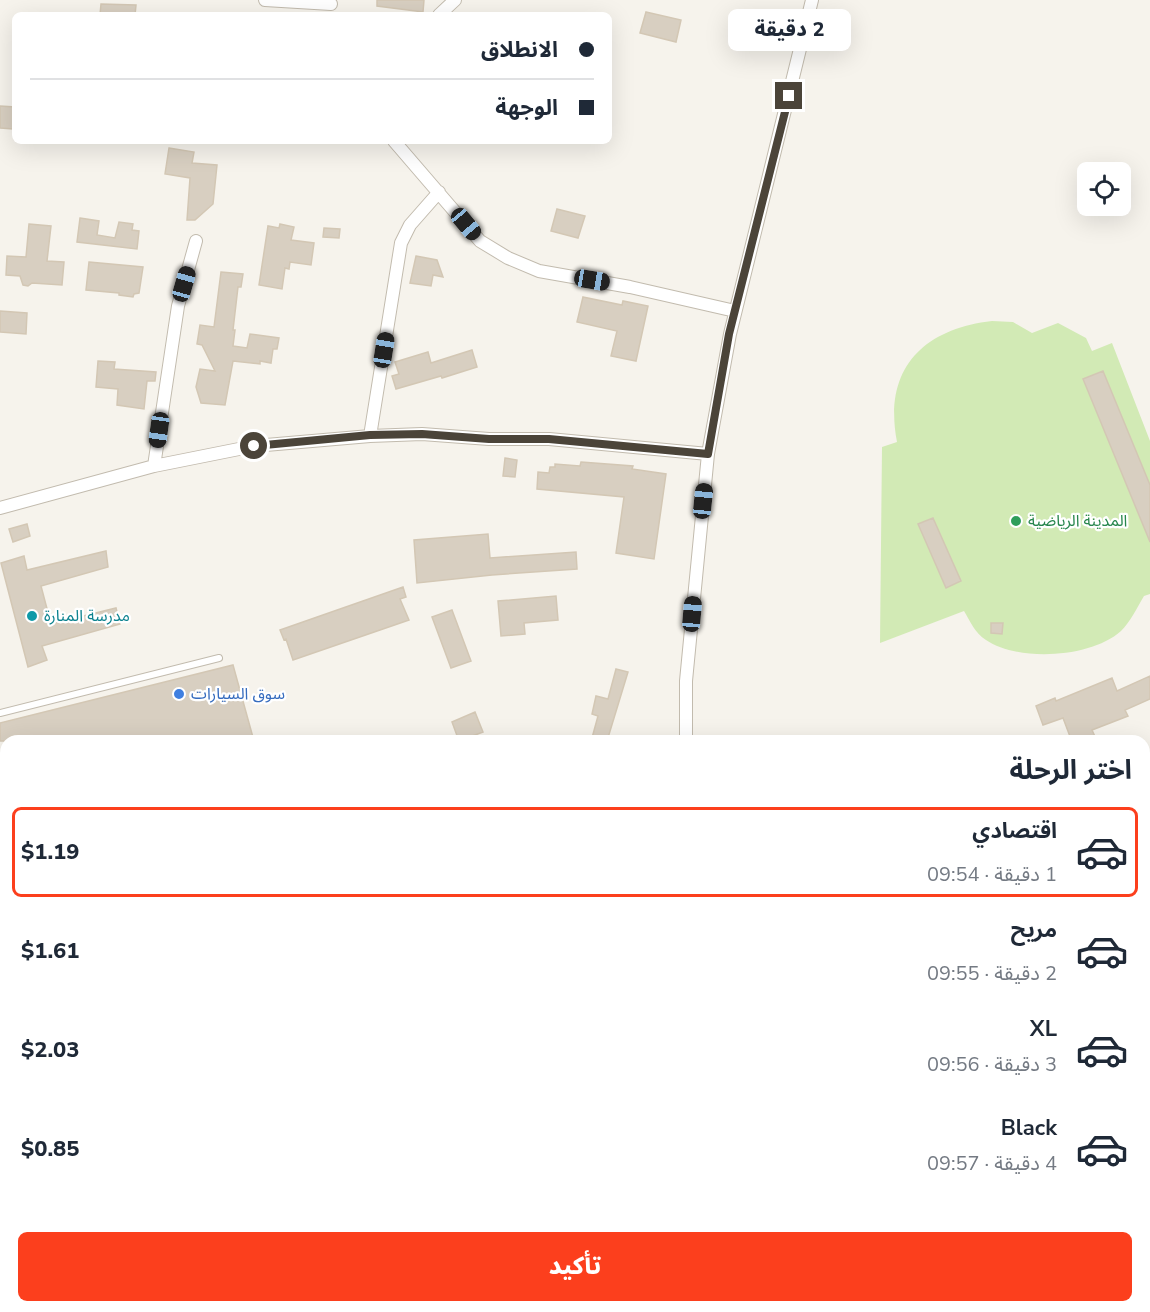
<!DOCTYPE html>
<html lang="ar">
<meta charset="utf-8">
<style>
body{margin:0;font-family:"Nunito Sans","Noto Sans Arabic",sans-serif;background:#f2f2f3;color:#1f2937;direction:rtl;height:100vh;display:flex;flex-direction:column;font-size:22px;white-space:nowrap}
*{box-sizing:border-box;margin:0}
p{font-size:20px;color:#747a83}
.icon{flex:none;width:33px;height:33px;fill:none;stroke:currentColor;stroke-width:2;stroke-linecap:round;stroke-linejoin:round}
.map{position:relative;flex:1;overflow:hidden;direction:ltr}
.panel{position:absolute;left:0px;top:735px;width:1150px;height:578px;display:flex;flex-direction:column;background:#fff;border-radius:18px 18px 0 0;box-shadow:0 6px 24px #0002;direction:rtl}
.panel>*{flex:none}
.banner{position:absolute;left:12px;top:12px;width:600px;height:132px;border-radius:9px;box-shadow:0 6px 24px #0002;direction:rtl;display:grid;align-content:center;height:132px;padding:0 18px;background:#fff}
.controls{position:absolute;left:1077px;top:162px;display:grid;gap:12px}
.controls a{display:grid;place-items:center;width:54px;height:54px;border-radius:9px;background:#fff;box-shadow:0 6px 24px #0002;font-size:30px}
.end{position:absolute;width:27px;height:27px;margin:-14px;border:8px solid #4b4439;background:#fff;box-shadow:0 0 0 3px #fff}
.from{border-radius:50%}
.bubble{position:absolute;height:42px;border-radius:9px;background:#fff;box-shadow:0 6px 24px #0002;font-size:20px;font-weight:800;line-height:42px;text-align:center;direction:rtl}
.car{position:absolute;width:18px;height:36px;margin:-18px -9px;border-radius:8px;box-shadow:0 0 4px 2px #0007;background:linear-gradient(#222 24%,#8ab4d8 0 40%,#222 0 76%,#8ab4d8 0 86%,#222 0)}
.banner b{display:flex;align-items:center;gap:21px;height:57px;font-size:22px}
.banner b+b{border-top:2px solid #e0e1e3}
.banner i{width:15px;height:15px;background:#1f2937}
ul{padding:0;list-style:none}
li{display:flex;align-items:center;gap:18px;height:90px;margin:0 12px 9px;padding:0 6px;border:3px solid transparent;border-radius:9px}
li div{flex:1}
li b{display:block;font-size:22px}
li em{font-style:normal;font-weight:800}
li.on{border-color:#fc3f1d}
li>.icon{width:54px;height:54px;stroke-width:1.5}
h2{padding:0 18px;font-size:27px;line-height:72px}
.primary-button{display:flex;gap:12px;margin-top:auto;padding:12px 18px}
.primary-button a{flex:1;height:69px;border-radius:9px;background:#fc3f1d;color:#fff;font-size:24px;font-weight:800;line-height:69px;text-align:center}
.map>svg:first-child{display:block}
</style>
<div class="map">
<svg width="1150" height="1312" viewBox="0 0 1150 1312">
<rect width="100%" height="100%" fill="#f6f3ec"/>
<path fill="#d2eab5" d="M992,321L1013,322L1032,333L1058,323L1086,338L1092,351L1112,343L1150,441V594L1144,596C1137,608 1130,622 1121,631C1091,658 1018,662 986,640C975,633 970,621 964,611L880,643L882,447L897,442C883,370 922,329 992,321Z"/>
<path fill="#d8cfc1" stroke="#d3c7b4" stroke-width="1.5" d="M377,0H424L423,12L377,6Z
M101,4L136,5L135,15H100Z
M646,12L681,20L676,42L640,33Z
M0,106L15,107V127L13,129L0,128Z
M169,148L194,152L192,163L217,165L213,204L195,220H187L190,178L165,174Z
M557,209L585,216L578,238L551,231Z
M80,218L99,221L97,235L115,238L119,222L133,224L132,230L139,231L137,249L77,242Z
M29,224L51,226L47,261L64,262L62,285L32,283L28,286L23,285L20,276L6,275L7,256L26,257Z
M280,224L294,227L291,240L314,243L311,265L290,262L289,269L285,268L282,289L259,285L268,226L279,228Z
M324,228L340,229L339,238L323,237Z
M416,256L437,260L443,277L433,275L431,286L410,283Z
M89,262L143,267L139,293L134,294L133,297L119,295V293L86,290Z
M221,272L243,274L241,287H238L233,330H235L233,346L247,348L250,334L279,338L277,349H273L271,363L260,361V364L233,361L225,405L201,403L196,387L200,369L215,371L202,345L197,344L200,325L214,327Z
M583,297L622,305L623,301L648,306L636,361L611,356L617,331L577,322Z
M0,311L27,313L26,334L0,332Z
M472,350L477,367L442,378L441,376L396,389L392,376L399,374L395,362L428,352L431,363Z
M98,361L115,362L114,369L156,372L155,381H147L144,409L117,405L118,389L96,387Z
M1103,371L1150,485V542L1083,379Z
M505,458L517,460L515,477L503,476Z
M581,462L633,466L632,469L666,474L654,559L616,553L624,497L537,489L538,472L549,473L550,467H555V464L580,466Z
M933,518L961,581L946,588L918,524Z
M27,524L30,536L13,542L9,529Z
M488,534L490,558L576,552L577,569L492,575L417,583L414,540Z
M106,551L108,567L41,586L51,624L116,608L120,624L42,646L47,660L28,667L1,563L24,556L27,570Z
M403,587L406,597L400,599L409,620L293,660L286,639L284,640L280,630Z
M556,596L558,620L524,623L525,634L501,636L498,601Z
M452,610L471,661L451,668L432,617Z
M991,623H1003L1002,634L991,633Z
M233,665L254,741H0V723Z
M616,669L628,672L607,741H597V739L592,738L598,716L592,714L596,696L608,699Z
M1150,676V699L1125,710L1128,716L1092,730L1097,741H1075L1074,738L1071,739L1063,718L1043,725L1036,706L1055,698L1056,701L1112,678L1117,691Z
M475,712L483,732L459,741L452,722Z"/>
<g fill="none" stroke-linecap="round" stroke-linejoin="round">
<defs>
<path id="lane" d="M0,713L219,658"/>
<path id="street" d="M265,0L331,4
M439,15L455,0
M394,141L480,241L508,258L539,271L630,287L735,311
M370,436L401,243L410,225L439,192
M154,466L178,306L196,241
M0,508L154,466L254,446L370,436L422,434L489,439H549L708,454
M686,741V681L708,454L730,334L812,0
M0,1174H6
M729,1306L730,1312
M229,1309L275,1312
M920,1312V1306"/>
<path id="primary" d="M0,785L6,806
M1144,792H1150
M86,1312V1306"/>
</defs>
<use href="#lane" stroke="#c2bbae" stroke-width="8"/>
<use href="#street" stroke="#c2bbae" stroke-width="14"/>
<use href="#primary" stroke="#e6c16a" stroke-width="21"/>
<use href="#lane" stroke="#fff" stroke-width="6"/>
<use href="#street" stroke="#fff" stroke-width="12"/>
<use href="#primary" stroke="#ffe39c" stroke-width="20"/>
</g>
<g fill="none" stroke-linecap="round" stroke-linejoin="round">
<path stroke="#4b4439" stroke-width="8" d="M254,446L370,435L422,434L489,439H549L708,454L729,334L789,96"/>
</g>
<circle fill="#2e9e5b" stroke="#fff" stroke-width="2" cx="1016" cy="521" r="6"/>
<circle fill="#0f9aa8" stroke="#fff" stroke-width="2" cx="32" cy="616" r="6"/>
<circle fill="#3f7fe0" stroke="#fff" stroke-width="2" cx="179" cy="694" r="6"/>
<g text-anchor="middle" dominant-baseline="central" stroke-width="4.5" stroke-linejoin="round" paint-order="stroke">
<g font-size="16" fill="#27864d" stroke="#fff" text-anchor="start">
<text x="1028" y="521">المدينة الرياضية</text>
</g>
<g font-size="16" fill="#0d838f" stroke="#fff" text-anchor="start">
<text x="44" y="616">مدرسة المنارة</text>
</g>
<g font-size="16" fill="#366cbe" stroke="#fff" text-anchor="start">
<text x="191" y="694">سوق السيارات</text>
</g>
</g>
</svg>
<div class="controls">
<a><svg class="icon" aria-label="locate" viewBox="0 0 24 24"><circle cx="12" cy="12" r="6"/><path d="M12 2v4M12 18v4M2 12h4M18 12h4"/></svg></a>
</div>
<i class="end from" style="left:254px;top:446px"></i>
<i class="end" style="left:789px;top:96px"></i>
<div class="bubble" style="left:728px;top:9px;width:123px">2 دقيقة</div>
<i class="car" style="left:466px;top:224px;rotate:140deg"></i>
<i class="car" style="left:592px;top:280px;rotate:100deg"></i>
<i class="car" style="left:184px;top:284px;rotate:16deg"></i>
<i class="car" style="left:384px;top:350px;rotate:9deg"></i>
<i class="car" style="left:159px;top:430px;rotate:188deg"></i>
<i class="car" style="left:703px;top:501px;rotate:6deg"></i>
<i class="car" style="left:692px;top:614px;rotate:5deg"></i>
<div class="banner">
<b><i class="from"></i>الانطلاق</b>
<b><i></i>الوجهة</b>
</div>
<section class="panel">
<h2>اختر الرحلة</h2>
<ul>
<li class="on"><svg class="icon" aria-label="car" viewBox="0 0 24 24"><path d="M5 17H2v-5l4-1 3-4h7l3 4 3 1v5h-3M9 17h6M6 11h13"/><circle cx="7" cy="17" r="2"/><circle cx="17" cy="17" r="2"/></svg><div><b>اقتصادي</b><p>1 دقيقة · 09:54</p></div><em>$1.19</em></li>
<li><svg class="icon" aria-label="car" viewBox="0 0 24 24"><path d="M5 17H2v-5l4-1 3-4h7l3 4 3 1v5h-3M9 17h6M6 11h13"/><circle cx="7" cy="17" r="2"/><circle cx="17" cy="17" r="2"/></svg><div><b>مريح</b><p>2 دقيقة · 09:55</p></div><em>$1.61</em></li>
<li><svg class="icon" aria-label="car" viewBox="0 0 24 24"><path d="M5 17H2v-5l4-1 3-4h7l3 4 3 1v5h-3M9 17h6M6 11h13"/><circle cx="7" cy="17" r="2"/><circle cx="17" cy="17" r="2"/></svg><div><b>XL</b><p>3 دقيقة · 09:56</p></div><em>$2.03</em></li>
<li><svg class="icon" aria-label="car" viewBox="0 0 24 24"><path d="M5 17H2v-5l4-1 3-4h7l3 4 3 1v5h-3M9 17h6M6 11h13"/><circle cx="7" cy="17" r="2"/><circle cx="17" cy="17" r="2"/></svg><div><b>Black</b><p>4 دقيقة · 09:57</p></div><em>$0.85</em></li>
</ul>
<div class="primary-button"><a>تأكيد</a></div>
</section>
</div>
